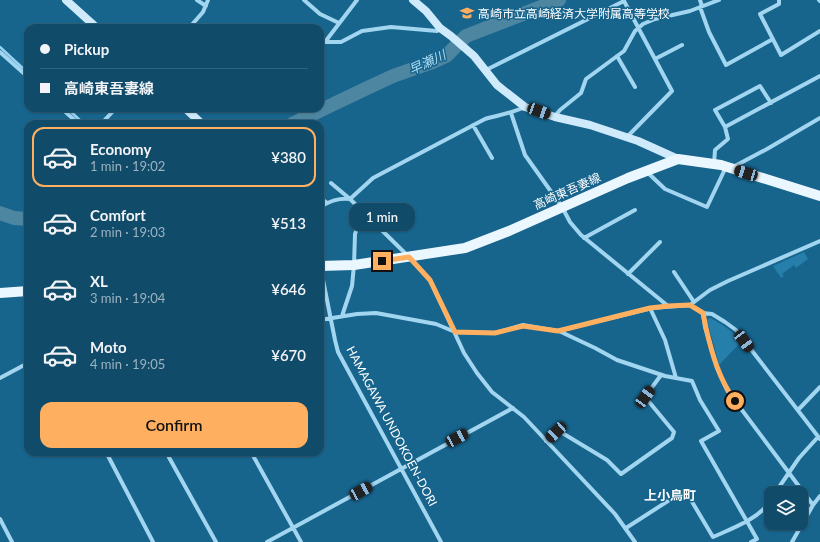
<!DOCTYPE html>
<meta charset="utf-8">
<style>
body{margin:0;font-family:Lato,"Noto Sans JP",sans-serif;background:#1e5572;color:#f1f3f6;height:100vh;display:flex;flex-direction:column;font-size:15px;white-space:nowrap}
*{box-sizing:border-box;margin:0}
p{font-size:13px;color:#9cb3c1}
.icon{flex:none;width:22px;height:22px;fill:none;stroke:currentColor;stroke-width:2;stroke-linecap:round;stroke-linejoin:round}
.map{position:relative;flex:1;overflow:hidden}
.drawer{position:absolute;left:24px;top:120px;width:300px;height:336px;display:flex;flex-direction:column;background:#114b6a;border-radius:12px;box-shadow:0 1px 3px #0004,0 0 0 1px #30637e}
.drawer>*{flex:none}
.top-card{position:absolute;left:24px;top:24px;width:300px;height:88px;border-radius:12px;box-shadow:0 1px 3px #0004,0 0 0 1px #30637e;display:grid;align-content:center;height:88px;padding:0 16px;background:#114b6a}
.tools{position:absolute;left:764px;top:486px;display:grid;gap:8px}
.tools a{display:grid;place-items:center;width:44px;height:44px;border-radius:8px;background:#114b6a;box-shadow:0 1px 3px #0004,0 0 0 1px #30637e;font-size:20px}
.end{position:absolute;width:18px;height:18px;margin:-9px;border:5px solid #ffaf60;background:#111;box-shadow:0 0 0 2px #111}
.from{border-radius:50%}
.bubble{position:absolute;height:28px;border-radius:12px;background:#114b6a;box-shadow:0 1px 3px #0004,0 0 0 1px #30637e;font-size:13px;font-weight:600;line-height:28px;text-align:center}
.car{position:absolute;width:12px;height:24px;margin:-12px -6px;border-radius:5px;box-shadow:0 0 3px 1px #0007;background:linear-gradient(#222 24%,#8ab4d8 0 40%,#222 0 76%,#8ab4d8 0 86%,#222 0)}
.top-card b{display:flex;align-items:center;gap:14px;height:38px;font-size:15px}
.top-card b+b{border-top:1px solid #30637e}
.top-card i{width:10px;height:10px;background:#f1f3f6}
ul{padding:7px 0 0;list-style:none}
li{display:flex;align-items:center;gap:12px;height:60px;margin:0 8px 6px;padding:0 8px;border:2px solid transparent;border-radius:12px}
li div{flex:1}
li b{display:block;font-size:15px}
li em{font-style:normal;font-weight:600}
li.active{border-color:#ffaf60}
li>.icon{width:36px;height:36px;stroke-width:1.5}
.primary-button{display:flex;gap:8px;margin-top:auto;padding:8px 16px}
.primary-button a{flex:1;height:46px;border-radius:12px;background:#ffaf60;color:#111;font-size:16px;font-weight:600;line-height:46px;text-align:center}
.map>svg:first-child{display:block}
</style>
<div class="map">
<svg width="820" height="542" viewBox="0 0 820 542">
<rect width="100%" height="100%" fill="#17648d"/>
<path fill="#267eaa" d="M804,252L808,259L796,268L794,265L782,274L784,276L781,278L773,266Z
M710,318C722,324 733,331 741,342L720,364H719L707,320Z"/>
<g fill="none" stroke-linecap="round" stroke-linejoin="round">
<path stroke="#94d4f2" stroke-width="2.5" d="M0,47L28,73
M67,108L84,124"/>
<path stroke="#4d86a1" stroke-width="14" d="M292,124L363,90L393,76L433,62L446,56L466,36L559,0
M0,213L14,218L28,219"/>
<path stroke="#a2d5ef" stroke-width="4" d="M197,0L206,6
M304,0L320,14L339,23
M700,0L702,6
M779,0V4L760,14L781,55L820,31
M819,0L820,1
M700,7L709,32L726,65L773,39
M189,28L203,12L208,0
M325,42H341L362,31L391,27L437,31L440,28
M325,42L357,0
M0,52L28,77
M617,56L635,87
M655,59L682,45
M486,70L624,1L672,91L626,138
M61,108L79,124
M511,113L525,155L562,207L570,222L581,235L668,306
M555,116L560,110L581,93L586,79L624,51L635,31L643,24L655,19L690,11L719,0
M101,124L116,108
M473,125L492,158
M725,127L820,76
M714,164L715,150L728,139L725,127L715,110L760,86L771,103
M733,167L767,149L820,118
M647,172L665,189L707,207L726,167
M331,183L350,199L409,257L430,280L464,353L477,373L492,392L524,417L615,514L635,542
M320,198L327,203
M320,207C330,201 338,198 350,199L373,178L485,119C499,115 512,113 525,107
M584,238L635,210
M320,271L322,275L335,340L338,352L441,542
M674,272L694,302
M628,274L660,242
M690,305L703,313L712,314L725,322L736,330L820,439
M650,308L665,340L676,378
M703,313L705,327L717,368L727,390L813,505
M342,316L352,286L354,265L355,234L363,213
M320,320L357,314L376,313L436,324L455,332L495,333L523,325L558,331L652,308L690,305L710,290L728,281L820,241
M559,331L595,348L617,360L665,376L692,381L700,400L719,431L701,441L757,539L751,542
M0,378L28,363
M798,410L820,387
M546,441L559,431L607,460L621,474L672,438L674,432L645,397L661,375
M106,452L153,542
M166,452L216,542
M251,452L301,542
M775,493L799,458L818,437
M0,519L12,542
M626,528L685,490L713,537C733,528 759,519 771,500
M267,542L513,408
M792,542L813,505L820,496"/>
<path stroke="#cfebfb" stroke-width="8" d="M66,0L97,28
M413,0L426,11L440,28L451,36L474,56L497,85L525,107L555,117L590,125L638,141L678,159
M185,108L202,124"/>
<path stroke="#eaf7ff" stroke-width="10" d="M320,266L354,265L465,248L509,231L628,178L678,159L721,165L820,196
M0,293L28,291"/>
</g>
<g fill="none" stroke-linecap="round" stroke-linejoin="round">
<path stroke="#ffaf60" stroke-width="5" d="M382,261L409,257L430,280L455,332L495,333L523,326L558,331L650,308L668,306L690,305L703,313C704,318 705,323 706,328C712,354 719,379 735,401"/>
</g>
<defs>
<symbol id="school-bare" viewBox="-9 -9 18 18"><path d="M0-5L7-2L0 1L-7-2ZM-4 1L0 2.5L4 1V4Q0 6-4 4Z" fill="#ffaf60" stroke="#17648d" stroke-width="2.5" paint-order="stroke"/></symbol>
</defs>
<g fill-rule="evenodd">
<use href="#school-bare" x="457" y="3" width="20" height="20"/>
</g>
<g text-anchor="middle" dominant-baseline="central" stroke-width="3" stroke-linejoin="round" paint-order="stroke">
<g font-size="12" fill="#fff" stroke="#17648d" text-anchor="start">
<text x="478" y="13">高崎市立高崎経済大学附属高等学校</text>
</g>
<g font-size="12" fill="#fff" stroke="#17648d">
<text transform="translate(567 191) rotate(-24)">高崎東吾妻線</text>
<text transform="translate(392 426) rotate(62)">HAMAGAWA UNDOKOEN-DORI</text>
</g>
<g font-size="13" font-style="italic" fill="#addff6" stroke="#17648d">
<text transform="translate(427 62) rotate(-25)">早瀬川</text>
</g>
<g font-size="13" font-weight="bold" fill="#fff" stroke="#17648d">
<text x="670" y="495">上小鳥町</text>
</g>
</g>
</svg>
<div class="tools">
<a><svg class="icon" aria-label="layers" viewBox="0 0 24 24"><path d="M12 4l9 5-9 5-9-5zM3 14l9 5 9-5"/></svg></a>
</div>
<i class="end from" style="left:735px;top:401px"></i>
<i class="end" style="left:382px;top:261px"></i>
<div class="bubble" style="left:349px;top:203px;width:66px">1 min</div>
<i class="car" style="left:539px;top:111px;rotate:110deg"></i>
<i class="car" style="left:746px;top:173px;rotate:287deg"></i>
<i class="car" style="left:744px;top:341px;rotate:143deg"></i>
<i class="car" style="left:645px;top:397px;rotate:36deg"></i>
<i class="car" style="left:556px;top:432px;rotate:227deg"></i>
<i class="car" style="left:457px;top:438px;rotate:62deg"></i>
<i class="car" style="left:361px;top:491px;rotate:61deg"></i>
<div class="top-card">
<b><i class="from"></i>Pickup</b>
<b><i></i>高崎東吾妻線</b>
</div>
<section class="drawer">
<ul>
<li class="active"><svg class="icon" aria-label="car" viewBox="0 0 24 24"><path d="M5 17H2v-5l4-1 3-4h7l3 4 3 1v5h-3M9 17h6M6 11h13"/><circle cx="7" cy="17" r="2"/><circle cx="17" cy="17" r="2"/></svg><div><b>Economy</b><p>1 min · 19:02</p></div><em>¥380</em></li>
<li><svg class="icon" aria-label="car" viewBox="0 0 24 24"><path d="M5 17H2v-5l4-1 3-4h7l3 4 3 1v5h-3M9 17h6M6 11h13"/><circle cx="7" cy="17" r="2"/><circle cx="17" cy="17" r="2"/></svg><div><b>Comfort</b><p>2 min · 19:03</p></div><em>¥513</em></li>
<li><svg class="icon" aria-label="car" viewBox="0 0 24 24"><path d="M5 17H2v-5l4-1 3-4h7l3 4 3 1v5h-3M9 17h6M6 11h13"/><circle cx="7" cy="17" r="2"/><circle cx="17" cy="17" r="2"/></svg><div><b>XL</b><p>3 min · 19:04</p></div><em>¥646</em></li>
<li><svg class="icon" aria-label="car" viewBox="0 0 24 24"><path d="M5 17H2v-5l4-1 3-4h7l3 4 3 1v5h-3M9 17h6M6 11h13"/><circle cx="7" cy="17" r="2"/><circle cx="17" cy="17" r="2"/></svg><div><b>Moto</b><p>4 min · 19:05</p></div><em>¥670</em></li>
</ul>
<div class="primary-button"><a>Confirm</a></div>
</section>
</div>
